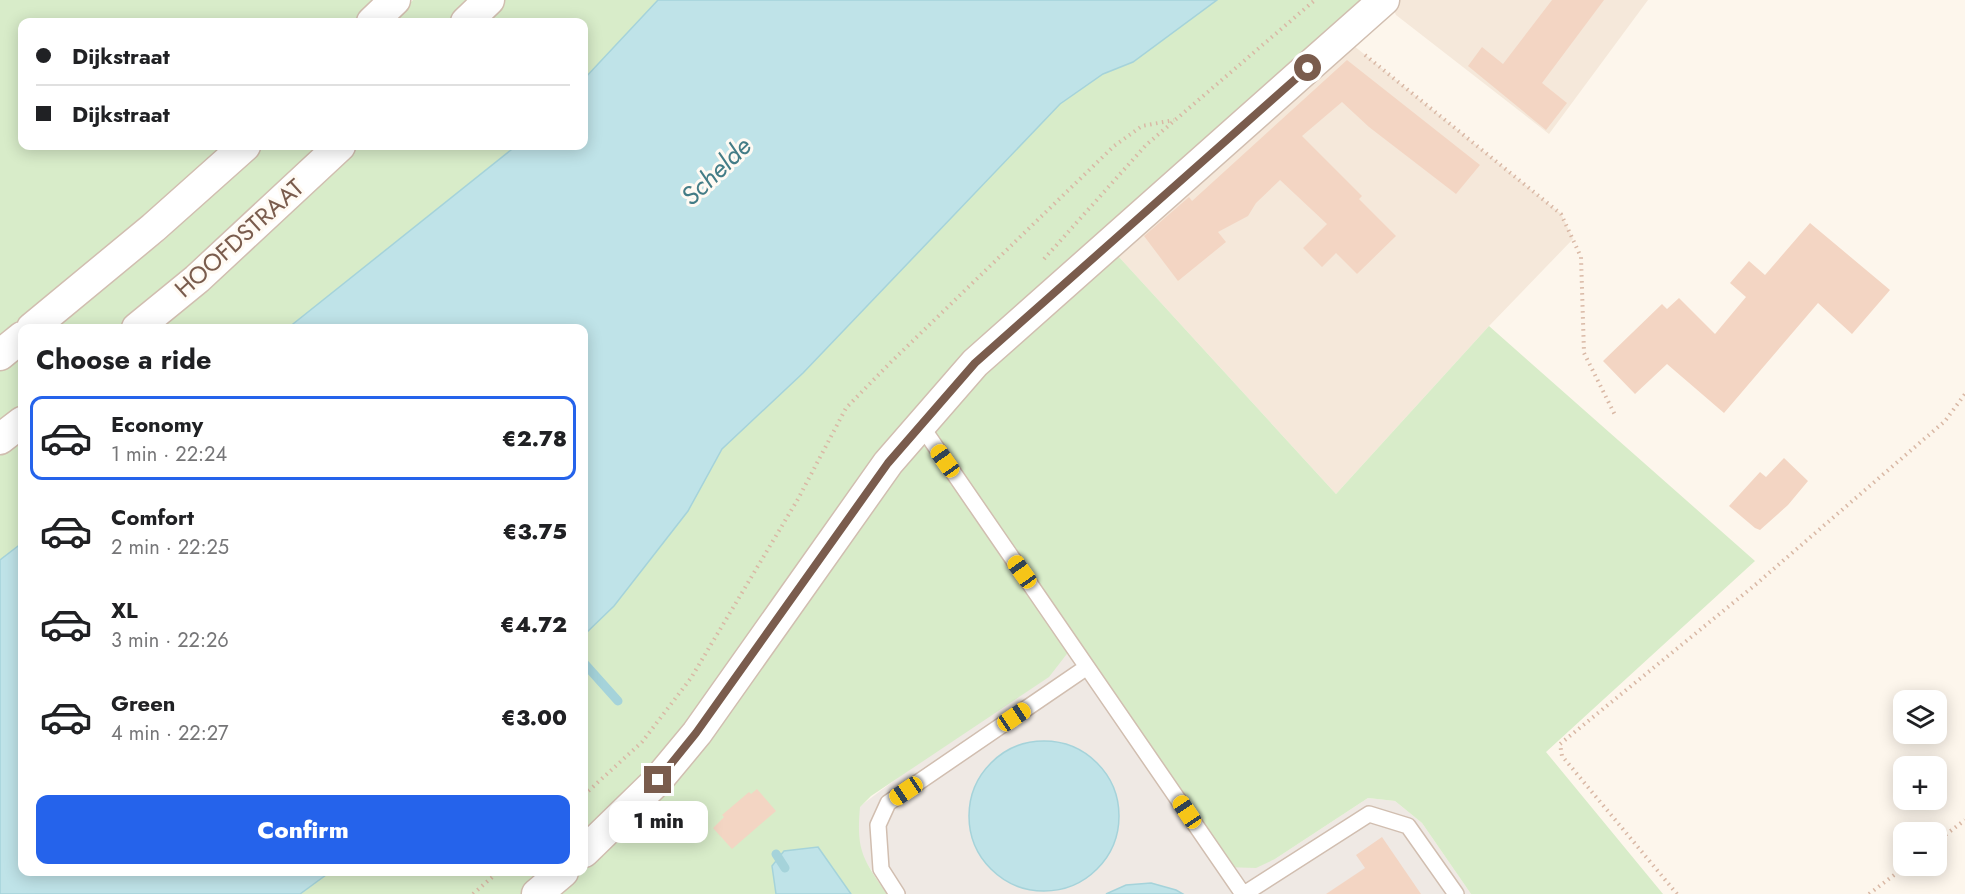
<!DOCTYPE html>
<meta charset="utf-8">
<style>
body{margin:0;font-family:Jost,sans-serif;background:#f6f6f6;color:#202124;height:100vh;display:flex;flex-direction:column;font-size:22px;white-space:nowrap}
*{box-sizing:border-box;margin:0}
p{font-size:20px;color:#757577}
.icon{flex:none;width:33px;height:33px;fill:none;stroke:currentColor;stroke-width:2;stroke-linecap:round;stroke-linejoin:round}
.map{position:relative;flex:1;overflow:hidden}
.details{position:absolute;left:18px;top:324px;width:570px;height:552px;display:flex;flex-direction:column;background:#fff;border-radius:12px;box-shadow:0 3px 15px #0003}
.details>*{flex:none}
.banner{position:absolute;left:18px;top:18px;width:570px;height:132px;border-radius:12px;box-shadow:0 3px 15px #0003;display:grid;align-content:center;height:132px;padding:0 18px;background:#fff}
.buttons{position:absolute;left:1893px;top:690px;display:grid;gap:12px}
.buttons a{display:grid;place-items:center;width:54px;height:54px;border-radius:12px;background:#fff;box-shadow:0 3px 15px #0003;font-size:30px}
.end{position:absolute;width:27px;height:27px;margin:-14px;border:8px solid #7a5c4d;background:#fff;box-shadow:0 0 0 3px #fff}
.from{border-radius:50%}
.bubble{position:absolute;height:42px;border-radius:12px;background:#fff;box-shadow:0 3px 15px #0003;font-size:20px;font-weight:800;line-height:42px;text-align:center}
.car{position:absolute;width:18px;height:36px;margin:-18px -9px;border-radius:8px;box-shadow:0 0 4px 2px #0007;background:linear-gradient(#f5c518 24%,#345 0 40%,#f5c518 0 76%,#345 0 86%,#f5c518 0)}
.banner b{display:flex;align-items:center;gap:21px;height:57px;font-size:22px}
.banner b+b{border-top:2px solid #e0e0e0}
.banner i{width:15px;height:15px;background:#202124}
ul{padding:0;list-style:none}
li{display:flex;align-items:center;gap:18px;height:84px;margin:0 12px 9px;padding:0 6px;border:3px solid transparent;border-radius:12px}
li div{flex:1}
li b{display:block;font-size:22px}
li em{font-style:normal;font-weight:800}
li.active{border-color:#2563eb}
li>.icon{width:54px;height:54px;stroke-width:1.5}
h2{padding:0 18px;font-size:27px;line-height:72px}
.cta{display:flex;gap:12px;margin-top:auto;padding:12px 18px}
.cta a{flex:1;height:69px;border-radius:12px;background:#2563eb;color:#fff;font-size:24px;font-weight:800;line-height:69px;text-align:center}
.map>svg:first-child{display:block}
</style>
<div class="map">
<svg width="1965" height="894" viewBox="0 0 1965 894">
<rect width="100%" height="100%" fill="#fdf6ec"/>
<path fill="#f5e8da" d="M1389,0H1648L1549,134L1396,15Z
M1343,37L1561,214L1573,239L1489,326L1336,494L1108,245Z"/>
<path fill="#efe9e4" d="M1073,646L1275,859L1368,798L1395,801L1422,823L1471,894H887L862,856L857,833L859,807Z"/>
<path fill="#d8ecc9" d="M0,0H395L372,22H22V146H245L0,355Z
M413,0H658L584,79V22H391Z
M1217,0H1384L1108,245L1336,494L1489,326L1755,561L1546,752L1663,894H1471L1422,823L1395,801L1368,798L1275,859L1256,868L1224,867L1073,646L1049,677L871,796L860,807C856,851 863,859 887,894H851L817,847L784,852L772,866L776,894H300L330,872H584V635L614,606L688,511L722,449L803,373L1060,104L1103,74L1133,62Z
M264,146H516L288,328H51L162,242Z
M22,353V543L0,560V371Z"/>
<path fill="#bfe3e8" stroke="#a5d3da" stroke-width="1.5" d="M658,0H1217L1133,62L1103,74L1060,104L803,373L722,449L688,511L614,606L584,635V328H288L516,146H584V79Z
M22,543V872H330L300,894H0V560Z
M969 816a75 75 0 1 1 150 0a75 75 0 1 1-150 0Z
M818,847L851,894H776L772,866L784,851Z
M1151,883L1176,890L1183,894H1106L1126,885Z"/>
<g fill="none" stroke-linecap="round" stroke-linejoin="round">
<path stroke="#a5d3da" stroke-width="9" d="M584,663L618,701
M776,854L785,868"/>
</g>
<path fill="#f3d5c3" d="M1552,0H1604L1542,83L1567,103L1546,130L1468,66L1482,47L1503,64Z
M1347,60L1480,165L1456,194L1369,127L1342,102L1302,136L1362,196L1359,199L1396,236L1357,274L1336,253L1322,267L1303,248L1327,224L1280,180L1256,203L1248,216L1218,232L1226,242L1178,281L1144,236L1189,197L1192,201Z
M1810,223L1890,290L1852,334L1818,303L1724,413L1667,364L1635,394L1603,361L1662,304L1667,309L1679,298L1715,334L1746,297L1730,283L1749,261L1765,275Z
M1784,458L1808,481L1788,505L1760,530L1755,528L1729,506L1760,472L1766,477Z
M757,789L776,811L732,849L713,828L724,817L722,815L749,792L751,794Z
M1382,837L1421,894H1326L1365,868L1356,855Z"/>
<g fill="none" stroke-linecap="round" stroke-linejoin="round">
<defs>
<path id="lane" d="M920,424L1243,894
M897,894L881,869L878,825L888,803L1087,667
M1244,894L1369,814L1408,826L1456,894"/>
<path id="street" d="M372,22L395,0
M466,22L489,0
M32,328L153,228L245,146
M137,328L197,279L340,146
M0,355L22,337
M0,439L22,422
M584,852L658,780L697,733L888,463L975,363L1384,0
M537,894L563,872"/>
</defs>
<use href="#lane" stroke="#d1beb0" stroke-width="18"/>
<use href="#street" stroke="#d1beb0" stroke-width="33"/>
<path stroke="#d9b8a5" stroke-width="4" stroke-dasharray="1.5 4.5" stroke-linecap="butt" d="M1365,55L1561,214L1581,257L1584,353L1615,415
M1044,259L1146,145L1315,0
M584,795L642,742L691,678L798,499L846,408L892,361L1114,146L1142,126L1174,120
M1936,842L1965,820
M473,894L498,872
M1677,894L1562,756L1560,744L1755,585L1945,421L1965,394
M1869,894L1906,866"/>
<use href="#lane" stroke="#fff" stroke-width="15"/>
<use href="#street" stroke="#fff" stroke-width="30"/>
</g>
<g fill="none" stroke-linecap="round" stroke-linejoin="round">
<path stroke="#7a5c4d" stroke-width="8" d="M658,780L696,733L888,463L975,363L1308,68"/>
</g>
<g text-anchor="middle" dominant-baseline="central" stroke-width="6" stroke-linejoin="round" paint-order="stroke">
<g font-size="24" fill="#7a5c4d" stroke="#fffaf3">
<text transform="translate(239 238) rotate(-42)">HOOFDSTRAAT</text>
</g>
<g font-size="26" font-style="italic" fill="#437c86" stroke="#fffaf3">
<text transform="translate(716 171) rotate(-44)">Schelde</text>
</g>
</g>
</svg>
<div class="buttons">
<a><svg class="icon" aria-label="layers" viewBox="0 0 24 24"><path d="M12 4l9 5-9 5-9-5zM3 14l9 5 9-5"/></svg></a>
<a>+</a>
<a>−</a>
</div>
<i class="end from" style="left:1308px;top:68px"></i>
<i class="end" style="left:658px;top:780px"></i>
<div class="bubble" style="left:609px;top:801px;width:99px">1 min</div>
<i class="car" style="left:945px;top:461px;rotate:325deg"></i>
<i class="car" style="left:1022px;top:572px;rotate:325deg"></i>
<i class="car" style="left:1014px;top:717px;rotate:56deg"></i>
<i class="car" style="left:906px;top:791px;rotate:236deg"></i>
<i class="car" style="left:1187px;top:812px;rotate:326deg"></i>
<div class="banner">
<b><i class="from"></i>Dijkstraat</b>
<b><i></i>Dijkstraat</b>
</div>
<section class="details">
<h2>Choose a ride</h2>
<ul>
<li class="active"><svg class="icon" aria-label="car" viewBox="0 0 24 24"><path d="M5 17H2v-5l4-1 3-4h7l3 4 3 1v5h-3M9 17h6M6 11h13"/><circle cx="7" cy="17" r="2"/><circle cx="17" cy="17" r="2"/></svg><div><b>Economy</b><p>1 min · 22:24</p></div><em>€2.78</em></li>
<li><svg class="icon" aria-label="car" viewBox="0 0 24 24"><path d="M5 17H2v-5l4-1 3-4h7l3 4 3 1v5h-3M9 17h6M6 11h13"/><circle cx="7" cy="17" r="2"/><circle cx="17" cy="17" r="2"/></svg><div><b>Comfort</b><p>2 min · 22:25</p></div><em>€3.75</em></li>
<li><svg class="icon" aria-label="car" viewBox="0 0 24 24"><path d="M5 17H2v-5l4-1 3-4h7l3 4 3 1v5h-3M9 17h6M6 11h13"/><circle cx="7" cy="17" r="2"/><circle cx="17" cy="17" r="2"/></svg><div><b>XL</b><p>3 min · 22:26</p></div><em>€4.72</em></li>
<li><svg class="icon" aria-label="car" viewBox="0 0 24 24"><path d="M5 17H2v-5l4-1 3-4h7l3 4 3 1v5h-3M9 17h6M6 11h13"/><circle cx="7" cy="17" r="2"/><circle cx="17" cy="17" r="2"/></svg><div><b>Green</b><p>4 min · 22:27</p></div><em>€3.00</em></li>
</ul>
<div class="cta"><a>Confirm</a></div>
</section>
</div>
